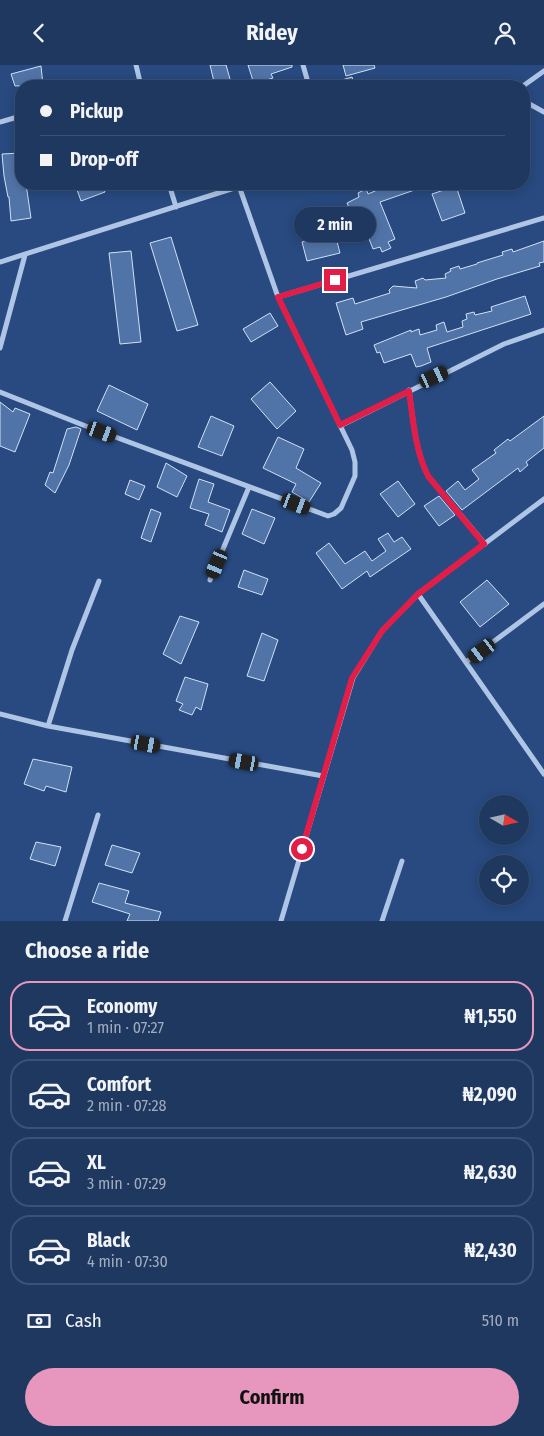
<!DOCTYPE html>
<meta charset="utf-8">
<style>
body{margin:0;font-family:"Fira Sans Condensed",sans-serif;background:#2b4369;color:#f1f3f6;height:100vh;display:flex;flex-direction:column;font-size:19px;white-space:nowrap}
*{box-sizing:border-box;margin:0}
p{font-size:16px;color:#a1acbd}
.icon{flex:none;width:28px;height:28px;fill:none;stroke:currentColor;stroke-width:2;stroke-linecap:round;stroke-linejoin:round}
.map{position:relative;height:856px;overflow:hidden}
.details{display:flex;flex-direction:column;background:#1e3860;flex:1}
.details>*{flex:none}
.guide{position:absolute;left:15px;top:15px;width:515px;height:110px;border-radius:20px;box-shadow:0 2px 12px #0003,0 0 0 1px #3c5275;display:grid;align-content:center;height:110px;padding:0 25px;background:#1e3860}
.needle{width:32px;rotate:99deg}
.tools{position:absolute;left:479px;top:730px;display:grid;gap:10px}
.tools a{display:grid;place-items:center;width:50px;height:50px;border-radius:50%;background:#1e3860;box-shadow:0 2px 12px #0003,0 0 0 1px #3c5275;font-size:25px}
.end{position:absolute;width:22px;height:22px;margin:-11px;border:6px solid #e11d48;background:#fff;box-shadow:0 0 0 2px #fff}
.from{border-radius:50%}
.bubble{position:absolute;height:35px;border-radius:18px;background:#1e3860;box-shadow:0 2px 12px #0003,0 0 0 1px #3c5275;font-size:16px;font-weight:700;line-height:35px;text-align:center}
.car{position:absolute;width:15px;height:30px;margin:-15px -8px;border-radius:6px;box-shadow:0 0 4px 1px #0007;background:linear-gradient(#222 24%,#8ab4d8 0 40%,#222 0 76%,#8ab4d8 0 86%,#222 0)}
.guide b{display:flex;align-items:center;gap:18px;height:48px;font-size:19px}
.guide b+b{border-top:1px solid #3c5275}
.guide i{width:12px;height:12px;background:#f1f3f6}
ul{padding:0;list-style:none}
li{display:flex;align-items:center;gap:15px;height:70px;margin:0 10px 8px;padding:0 15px;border:2px solid #3c5275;border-radius:20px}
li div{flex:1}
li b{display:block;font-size:19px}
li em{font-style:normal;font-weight:700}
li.on{border-color:#e797bd}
li>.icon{width:45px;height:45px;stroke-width:1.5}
h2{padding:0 25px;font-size:22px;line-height:60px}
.pay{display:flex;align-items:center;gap:12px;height:55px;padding:0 25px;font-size:19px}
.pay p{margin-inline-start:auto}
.action{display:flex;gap:10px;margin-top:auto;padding:10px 25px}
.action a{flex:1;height:58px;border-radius:30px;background:#e797bd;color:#111;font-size:20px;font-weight:700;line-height:58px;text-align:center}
header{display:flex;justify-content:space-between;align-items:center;height:65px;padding:0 25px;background:#1e3860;font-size:22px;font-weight:700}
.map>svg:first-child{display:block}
</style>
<header><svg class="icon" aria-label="back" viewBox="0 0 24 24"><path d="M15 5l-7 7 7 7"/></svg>Ridey<svg class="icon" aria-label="person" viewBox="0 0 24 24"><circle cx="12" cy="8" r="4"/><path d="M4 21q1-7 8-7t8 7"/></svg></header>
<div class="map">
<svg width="544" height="856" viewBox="0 0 544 856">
<rect width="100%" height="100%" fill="#284a80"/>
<path fill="#5174a8" stroke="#d2e0f5" d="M210,0H226L232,21H215Z
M248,0H292V2L271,9L273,13L254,19Z
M343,0H374L375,3L346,11Z
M41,1L43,20L15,21L11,9Z
M352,12L355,21H329L328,19Z
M21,88V119H26L31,153L11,156L9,132H8L4,111L2,89Z
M75,119H102L105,127L81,136Z
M391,119H428L429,120L380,137L395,174L388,177L391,183L382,187L380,182L373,184L362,156L356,159L347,138L359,132L358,128L366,124L368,129Z
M456,121L465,148L442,156L432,129Z
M335,169L340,188L307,196L302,177Z
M171,172L198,260L177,266L150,178Z
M544,176V197L539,198L540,201L497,214L446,232L361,257L363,264L346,270L336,238L353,233L355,239L390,228L389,225L393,221L417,223L415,216L423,213L425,215L446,213L445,209L451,206L450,204L459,201L460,204L477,199V198L503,190L502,187L512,184L513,187Z
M131,186L141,277L120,279L109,188Z
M525,231L531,249L427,283L431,297L421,301L416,302L411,289L384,298L380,287L377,288L374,280L411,265V267L419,264L420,270L437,265L436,260L444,257L447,267L463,262L462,256L467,254L466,249L474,247L475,250L492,246L491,242Z
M270,248L278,261L251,277L243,264Z
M270,317L296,346L277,364L251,334Z
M109,320L148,339L137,365L97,346Z
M0,337L13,347L15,343L30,349L15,387L0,381Z
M211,351L234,361L222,391L198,382Z
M544,351V383L526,397L528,400L520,407L518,403L462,445L446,426L458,416L465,425L479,414L472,405L496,388L494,385L508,374L510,376Z
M76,362L81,364L69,400L55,428L45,420L50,407L53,408L67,364Z
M278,372L304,384L296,403L321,418L309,437L292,427L296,419L263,403Z
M166,398L187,411L177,432L157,422Z
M199,414L214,419L208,437L230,445L222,467L205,460L209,449L190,443Z
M130,415L145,421L139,435L125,429Z
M398,416L415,439L398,452L380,429Z
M439,431L455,450L439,461L424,441Z
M151,444L161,448L151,477L141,473Z
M252,444L275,453L264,479L242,469Z
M388,468L394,477L402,472L411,484L370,512L367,506L342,524L316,488L329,478L345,499L365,486L372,496L386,486L378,474Z
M244,505L268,514L262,530L238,522Z
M487,515L509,539L480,562L460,537Z
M180,551L199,557L181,599L163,589Z
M262,568L278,575L264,616L247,611Z
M185,612L208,619L201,645L196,642L192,650L179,645L183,639L176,636Z
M33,694L72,702L66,727L46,721L44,726L24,719Z
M36,777L61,782L55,801L30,794Z
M112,780L140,788L132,808L105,800Z
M99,818L129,826L125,838L161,847L158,856H127L130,849L92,837Z"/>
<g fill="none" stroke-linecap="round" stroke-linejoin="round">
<path stroke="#afc5e5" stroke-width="5" d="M136,0L141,21
M303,0L309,21
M523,21L544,6
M524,36L544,47
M0,57L21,51
M169,119L176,142
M0,197L247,119
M278,232L544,153
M0,283L25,190
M409,325C413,354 415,385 428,411L485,479
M0,327L83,360L328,451L334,449L341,443L355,411V397L352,385L278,232L239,121
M340,361L504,279L544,265
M210,515L249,422
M418,529L544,709
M466,597L544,539
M0,649L48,661L323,711
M48,661L72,585L99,516
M65,856L98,750
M281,856L353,613L382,566L418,529L544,434
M382,856L402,796"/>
</g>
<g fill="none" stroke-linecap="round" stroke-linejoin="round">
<path stroke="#e11d48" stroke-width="6" d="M302,784L352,613L382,566L418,529L484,479L428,411C415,385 413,354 409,326L340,360L278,232L335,215"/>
</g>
</svg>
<div class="tools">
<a><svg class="needle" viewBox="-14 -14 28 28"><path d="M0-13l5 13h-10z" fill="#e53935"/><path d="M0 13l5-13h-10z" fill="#a1acbd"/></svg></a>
<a><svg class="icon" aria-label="locate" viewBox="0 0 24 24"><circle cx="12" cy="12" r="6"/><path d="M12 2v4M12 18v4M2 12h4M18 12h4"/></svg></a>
</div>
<i class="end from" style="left:302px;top:784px"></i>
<i class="end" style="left:335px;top:215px"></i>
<div class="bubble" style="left:294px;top:142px;width:82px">2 min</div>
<i class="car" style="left:434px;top:312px;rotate:65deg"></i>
<i class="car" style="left:102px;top:367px;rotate:110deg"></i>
<i class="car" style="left:296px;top:439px;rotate:111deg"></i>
<i class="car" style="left:217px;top:499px;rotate:203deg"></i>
<i class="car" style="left:482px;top:586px;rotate:233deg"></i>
<i class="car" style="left:146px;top:679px;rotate:100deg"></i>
<i class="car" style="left:244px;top:697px;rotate:280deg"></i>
<div class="guide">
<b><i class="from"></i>Pickup</b>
<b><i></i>Drop-off</b>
</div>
</div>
<section class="details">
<h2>Choose a ride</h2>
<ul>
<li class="on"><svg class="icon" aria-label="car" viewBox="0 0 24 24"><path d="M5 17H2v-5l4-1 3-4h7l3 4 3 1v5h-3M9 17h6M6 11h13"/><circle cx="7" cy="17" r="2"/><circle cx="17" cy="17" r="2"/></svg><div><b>Economy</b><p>1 min · 07:27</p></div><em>₦1,550</em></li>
<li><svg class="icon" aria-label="car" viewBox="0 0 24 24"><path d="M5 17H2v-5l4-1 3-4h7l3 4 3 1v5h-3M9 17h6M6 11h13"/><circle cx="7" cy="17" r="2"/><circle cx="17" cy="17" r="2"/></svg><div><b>Comfort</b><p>2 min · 07:28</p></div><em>₦2,090</em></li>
<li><svg class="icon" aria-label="car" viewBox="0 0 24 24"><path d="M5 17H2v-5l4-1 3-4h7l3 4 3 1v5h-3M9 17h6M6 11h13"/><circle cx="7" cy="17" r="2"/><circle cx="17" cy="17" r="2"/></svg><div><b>XL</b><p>3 min · 07:29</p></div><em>₦2,630</em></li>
<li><svg class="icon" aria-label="car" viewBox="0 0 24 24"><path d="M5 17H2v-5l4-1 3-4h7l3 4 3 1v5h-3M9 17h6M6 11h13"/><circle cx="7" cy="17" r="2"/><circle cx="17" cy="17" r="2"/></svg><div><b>Black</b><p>4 min · 07:30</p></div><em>₦2,430</em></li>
</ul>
<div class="pay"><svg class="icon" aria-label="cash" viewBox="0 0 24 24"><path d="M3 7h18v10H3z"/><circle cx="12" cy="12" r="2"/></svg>Cash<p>510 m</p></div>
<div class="action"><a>Confirm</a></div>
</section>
